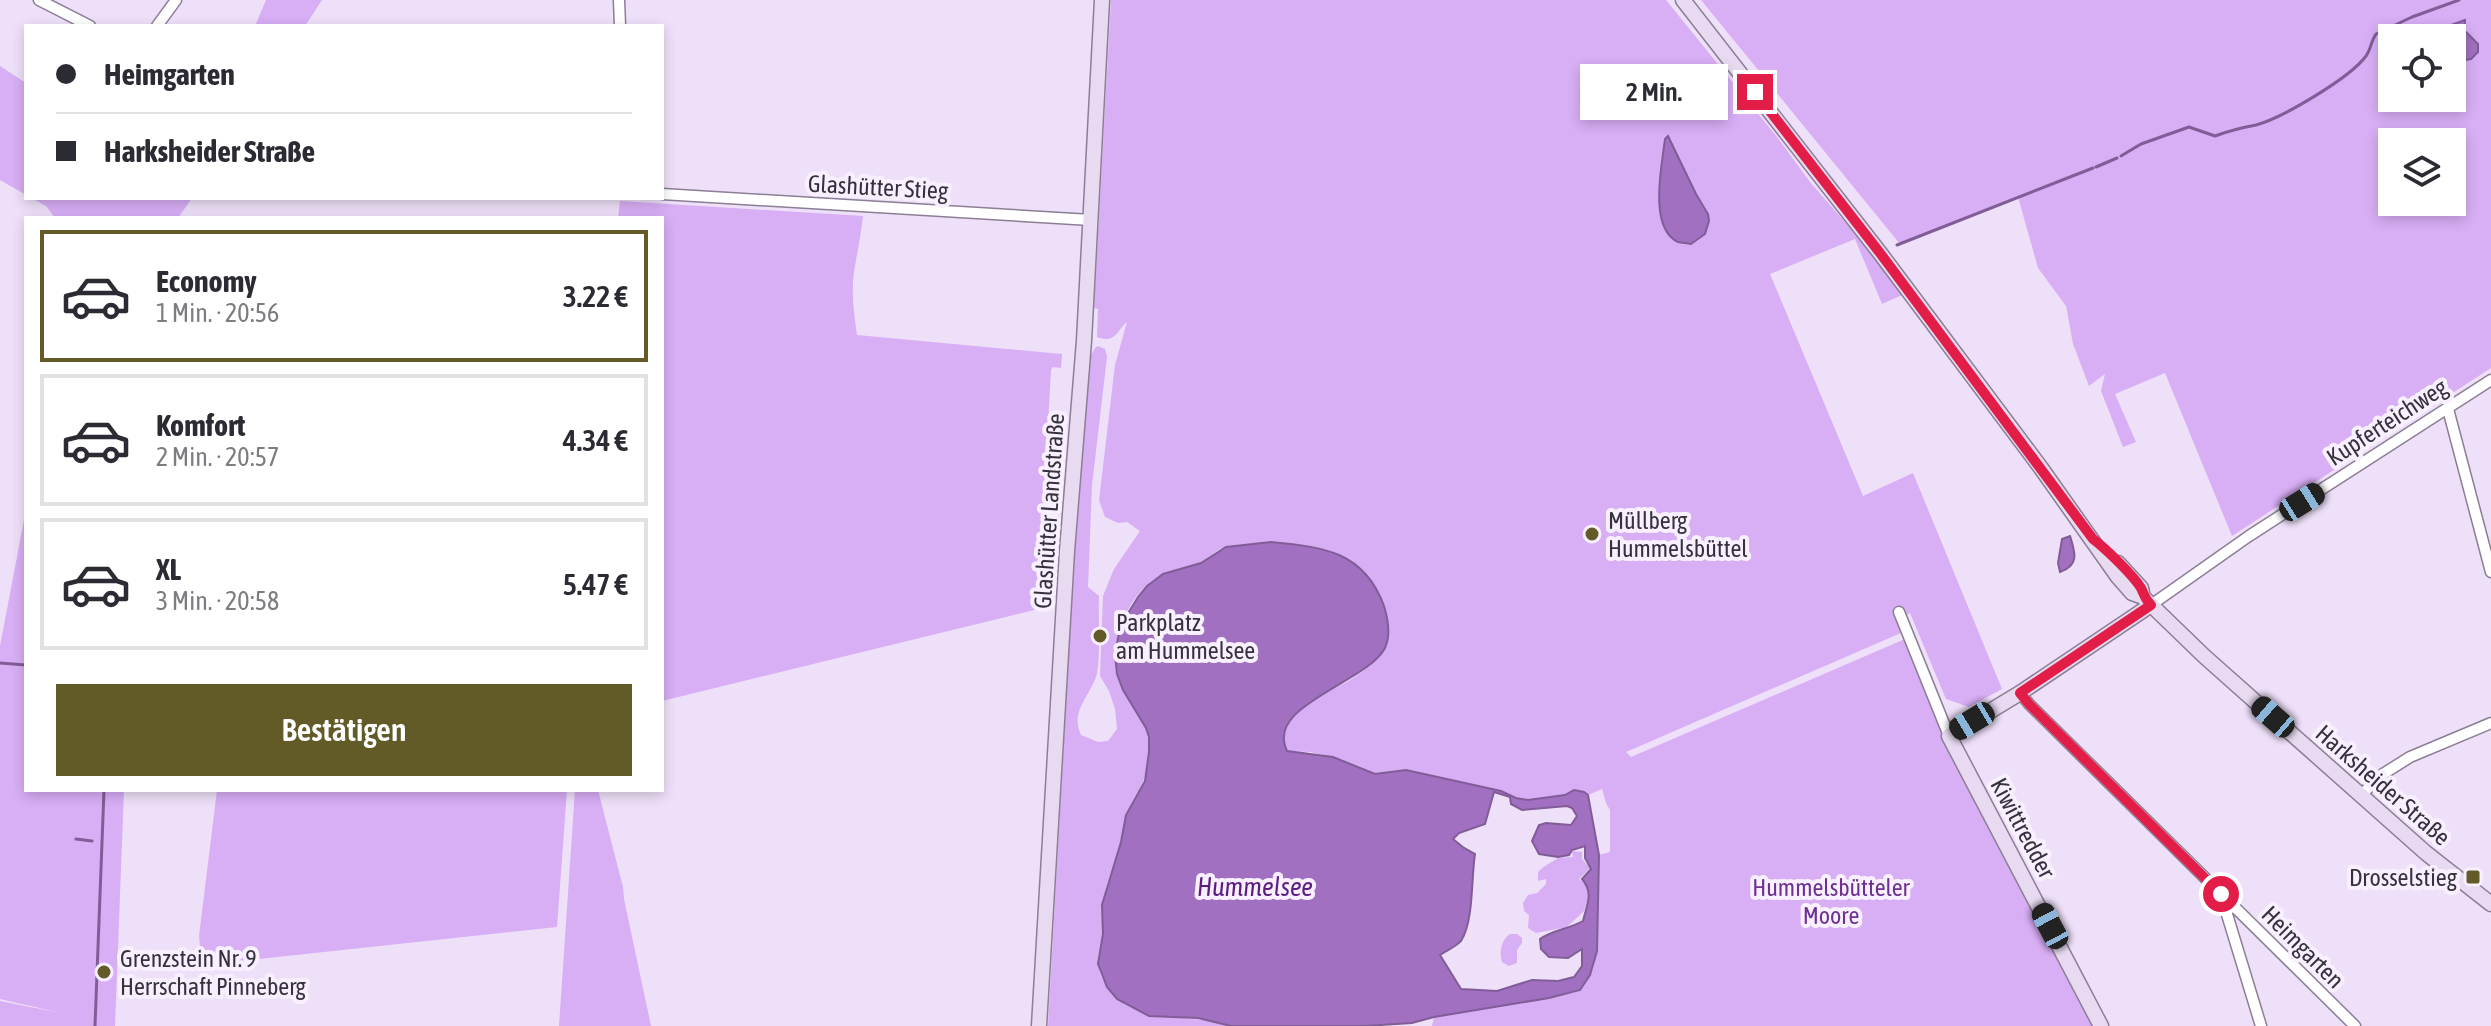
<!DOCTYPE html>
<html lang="de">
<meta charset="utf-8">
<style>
body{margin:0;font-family:"Asap Condensed",sans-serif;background:#f7f7f7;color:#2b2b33;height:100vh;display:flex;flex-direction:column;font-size:30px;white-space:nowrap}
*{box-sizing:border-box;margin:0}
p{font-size:26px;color:#7c7c81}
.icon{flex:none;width:44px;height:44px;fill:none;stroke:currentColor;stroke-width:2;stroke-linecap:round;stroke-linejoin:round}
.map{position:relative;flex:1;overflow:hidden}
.side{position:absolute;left:24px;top:216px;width:640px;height:576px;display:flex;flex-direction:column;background:#fff;border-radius:0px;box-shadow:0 4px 12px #0003}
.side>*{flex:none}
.guide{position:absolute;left:24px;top:24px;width:640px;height:176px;border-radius:0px;box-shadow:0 4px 12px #0003;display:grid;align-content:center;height:176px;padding:0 32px;background:#fff}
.tools{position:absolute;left:2378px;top:24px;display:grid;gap:16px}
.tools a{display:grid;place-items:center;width:88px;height:88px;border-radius:0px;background:#fff;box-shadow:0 4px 12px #0003;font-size:40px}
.end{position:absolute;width:36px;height:36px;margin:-18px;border:10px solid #e11d48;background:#fff;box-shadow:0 0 0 4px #fff}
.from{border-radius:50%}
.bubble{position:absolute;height:56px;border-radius:0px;background:#fff;box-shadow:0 4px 12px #0003;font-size:26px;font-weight:600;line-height:56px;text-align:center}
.car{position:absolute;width:24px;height:48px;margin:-24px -12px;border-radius:10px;box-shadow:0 0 6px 2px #0007;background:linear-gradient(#222 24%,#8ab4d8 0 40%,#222 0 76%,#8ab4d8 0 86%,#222 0)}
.guide b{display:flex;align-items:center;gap:28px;height:76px;font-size:30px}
.guide b+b{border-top:2px solid #e1e1e2}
.guide i{width:20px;height:20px;background:#2b2b33}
ul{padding:14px 0 0;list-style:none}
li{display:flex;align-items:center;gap:24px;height:132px;margin:0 16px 12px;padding:0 16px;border:4px solid #e1e1e2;border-radius:0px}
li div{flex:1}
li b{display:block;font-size:30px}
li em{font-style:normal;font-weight:600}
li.on{border-color:#625a27}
li>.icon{width:72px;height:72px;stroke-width:1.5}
.primary-button{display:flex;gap:16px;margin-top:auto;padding:16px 32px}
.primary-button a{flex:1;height:92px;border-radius:0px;background:#625a27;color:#fff;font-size:32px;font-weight:600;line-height:92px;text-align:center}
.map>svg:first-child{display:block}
</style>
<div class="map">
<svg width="2491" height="1026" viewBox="0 0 2491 1026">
<rect width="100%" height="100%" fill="#eee0f9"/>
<path fill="#d8aef5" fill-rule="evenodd" d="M266,0H322L305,26H255Z
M1111,0H1666L1777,137L1810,182L1858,237L1902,295L1882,304L1855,239L1770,274L1863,496L1913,473L2002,689L1969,707L1946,699L1910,613L1896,620L1901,633L1626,752L1631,757L1905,639L2096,1026H1432L1434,1017L1549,998L1575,992L1583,987L1593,969L1597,951L1599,855L1610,852V810L1606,803L1602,789L1588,795L1584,792L1574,790L1565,795L1528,800L1516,798L1501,791L1406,770L1375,774L1333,757L1310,752L1287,751C1269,714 1328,694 1350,680C1365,671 1382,656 1388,640L1361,568C1325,545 1292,542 1251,546C1243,547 1234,545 1226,547C1216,549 1206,561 1195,565C1184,569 1171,570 1161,575C1133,590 1116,626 1115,656C1114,688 1139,705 1148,733C1151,744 1149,758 1147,769C1144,786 1133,797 1127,813C1123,822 1124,833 1121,842C1116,863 1104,884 1103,906C1102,914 1104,922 1103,930C1101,955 1091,963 1108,988C1133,1026 1193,1012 1231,1026H1048L1077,507L1091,355L1095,348L1098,346L1105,349L1107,357L1092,485L1088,587L1099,596C1098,614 1101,663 1096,677C1089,697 1070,712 1081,735L1098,742L1108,741L1117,729L1115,709L1109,691L1100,676L1103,596L1114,569L1140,531L1127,522L1118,523L1105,517L1099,500L1115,365L1127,322C1116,331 1116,344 1097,337L1098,309L1094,308ZM1668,137L1696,194L1708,214L1659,209L1665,139Z
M1701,0H2491V368L2232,536L2165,373L2115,394L2136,442L2123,447L2101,391L2105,374L2089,386L2073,344L2066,306L2038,268L2018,197L1900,244ZM2392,38H2452V98H2392ZM2392,142H2452V202H2392Z
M0,66L26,83V195L0,180Z
M32,198H192L178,218H55L46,206Z
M620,201L863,216C861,235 857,253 854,272C851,293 854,314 857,335L1062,354L1061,368L1053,367L1051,370L1038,609L662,701V218H618Z
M26,509V790H124L115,1026H0V1001L61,1013L0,999V646Z
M217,790H567L557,927L202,965L199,936Z
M575,790H598L623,887L624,899L651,1026H559Z
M1572,851L1582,852V859L1590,868L1579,879L1587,886L1589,896L1584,911L1567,927L1536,933L1528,928L1529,915L1524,911L1523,903L1528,895L1537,893L1546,884V879L1538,881V872C1545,865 1551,863 1558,858L1573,857Z
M1510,934H1517L1522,938V943L1517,950V963L1509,966L1502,962C1499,952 1501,940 1510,934Z"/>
<path fill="#a170c1" stroke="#815d98" stroke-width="2" fill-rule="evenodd" d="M2465,20V31L2478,44V52L2471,59L2466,60L2459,55L2455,38L2447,31L2448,26Z
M1668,136L1696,194L1708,214L1709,221L1705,234L1691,244C1686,243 1682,243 1678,242C1648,228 1662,165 1665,139Z
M2070,536C2075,552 2080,565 2060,572L2058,563L2062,539Z
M1271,542C1323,547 1364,551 1384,606C1388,619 1391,635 1385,648C1367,683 1264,705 1287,751L1333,757L1375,774L1406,770L1501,791L1516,798L1528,800L1565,795L1574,790L1584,792L1588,795L1599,855L1597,951L1590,975L1580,990L1549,998L1434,1017L1412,1023L1365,1026H1231L1198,1018L1149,1016L1117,999L1107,987L1098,964L1103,934L1102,905L1121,842L1126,815L1145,781L1149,752V737L1146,728L1123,690L1117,674L1115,655L1120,626L1138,597L1147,586L1163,574L1201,563L1226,547ZM1494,792L1510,797L1511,804L1522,810L1567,806L1572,808L1577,816L1571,825L1546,823L1539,825L1532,841L1539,854L1558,857L1569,855L1572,850L1585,846V858L1591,869L1582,879C1594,893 1587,904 1583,921C1569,929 1553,930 1540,939L1541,949L1549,957L1568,958L1582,949V966L1574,977L1558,981L1532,980L1497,991L1461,989L1440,955C1446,951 1457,946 1461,941C1474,921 1471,878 1475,854L1464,848L1453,839L1459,833L1485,824Z"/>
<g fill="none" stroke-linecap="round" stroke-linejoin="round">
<path stroke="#815d98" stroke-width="3" d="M2121,156L2141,144L2189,127L2215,136C2231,130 2240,128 2256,125C2282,118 2350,78 2366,56C2371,49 2371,41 2376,34L2412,17L2459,0
M2096,167L2117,158
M1897,245L2093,168
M0,663L26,665
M76,839L92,841
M95,1026L104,790"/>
<defs>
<path id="street" d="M39,0L90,26
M619,0L620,26
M157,26L176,0
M662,194L1091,220
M2448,409L2491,572
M2151,605L2249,536L2491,380
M1899,612L1949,736
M2020,693L2029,704L2355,1026
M2361,795L2383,774L2410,757L2491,723
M2222,898L2261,1026"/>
<path id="secondary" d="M1683,0L1880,253L2041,468L2118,577L2132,593L2143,597
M2118,563L2141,588L2143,597L2204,656L2426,853L2491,904
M1039,1026L1067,551L1084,341L1102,0
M2101,1026L1949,736L2020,693L2151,605"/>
</defs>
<use href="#street" stroke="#8b7e95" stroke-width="13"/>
<use href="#secondary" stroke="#8b7e95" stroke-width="17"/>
<use href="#street" stroke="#fff" stroke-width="10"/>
<use href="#secondary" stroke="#e8dbf1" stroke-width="14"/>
</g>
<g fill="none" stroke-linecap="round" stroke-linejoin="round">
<path stroke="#e11d48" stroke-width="10" d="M1755,92L1880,253L2093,539C2105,548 2133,575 2141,588C2144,594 2145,599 2151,605L2020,693L2029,704L2221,894"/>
</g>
<g fill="#625a27" stroke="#f8f0ff" stroke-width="3">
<circle cx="1592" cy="534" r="8"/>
<circle cx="1100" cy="636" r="8"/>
<rect x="2465" y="869" width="16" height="16" rx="4"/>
<circle cx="104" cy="972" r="8"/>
</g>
<g text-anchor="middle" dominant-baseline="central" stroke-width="8" stroke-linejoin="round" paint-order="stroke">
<g font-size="24" fill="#36313a" stroke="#f8f0ff">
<text transform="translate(878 187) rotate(3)">Glashütter Stieg</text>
<text transform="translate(2387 422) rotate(-33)">Kupferteichweg</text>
<text transform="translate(1049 511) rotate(-86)">Glashütter Landstraße</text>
<text transform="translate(2383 785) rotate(41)">Harksheider Straße</text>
<text transform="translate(2023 828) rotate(62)">Kiwittredder</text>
<text transform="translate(2303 947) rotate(45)">Heimgarten</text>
</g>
<g font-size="24" fill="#36313a" stroke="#f8f0ff" text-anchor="start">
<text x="1608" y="520">Müllberg<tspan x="1608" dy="28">Hummelsbüttel</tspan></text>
<text x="1116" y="622">Parkplatz<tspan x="1116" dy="28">am Hummelsee</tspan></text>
<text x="2457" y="877" text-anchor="end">Drosselstieg</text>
<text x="120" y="958">Grenzstein Nr. 9<tspan x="120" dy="28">Herrschaft Pinneberg</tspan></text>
</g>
<g font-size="24" fill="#6e3091" stroke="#f8f0ff">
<text x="1831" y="887">Hummelsbütteler<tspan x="1831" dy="28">Moore</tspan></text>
</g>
<g font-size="26" font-style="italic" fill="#5d1c7f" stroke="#f8f0ff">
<text x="1255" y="887">Hummelsee</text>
</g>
</g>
</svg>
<div class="tools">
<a><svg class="icon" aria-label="locate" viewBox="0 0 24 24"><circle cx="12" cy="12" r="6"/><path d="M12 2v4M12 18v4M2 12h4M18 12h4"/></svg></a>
<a><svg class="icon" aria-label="layers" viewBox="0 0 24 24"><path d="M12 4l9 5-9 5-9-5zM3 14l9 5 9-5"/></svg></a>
</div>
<i class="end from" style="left:2221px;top:894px"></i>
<i class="end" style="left:1755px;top:92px"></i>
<div class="bubble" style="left:1580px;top:64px;width:148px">2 Min.</div>
<i class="car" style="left:2302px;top:502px;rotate:58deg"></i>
<i class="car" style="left:2273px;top:717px;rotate:311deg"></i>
<i class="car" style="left:1972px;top:721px;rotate:239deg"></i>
<i class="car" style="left:2050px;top:926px;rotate:332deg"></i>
<div class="guide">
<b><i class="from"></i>Heimgarten</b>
<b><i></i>Harksheider Straße</b>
</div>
<section class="side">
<ul>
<li class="on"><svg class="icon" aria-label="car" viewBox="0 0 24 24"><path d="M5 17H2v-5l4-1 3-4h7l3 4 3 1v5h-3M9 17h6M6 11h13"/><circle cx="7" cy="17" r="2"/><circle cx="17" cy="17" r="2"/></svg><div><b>Economy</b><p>1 Min. · 20:56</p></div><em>3.22 €</em></li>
<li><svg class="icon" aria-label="car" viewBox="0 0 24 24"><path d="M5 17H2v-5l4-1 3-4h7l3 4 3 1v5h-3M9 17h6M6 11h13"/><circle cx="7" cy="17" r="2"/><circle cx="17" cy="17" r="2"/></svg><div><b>Komfort</b><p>2 Min. · 20:57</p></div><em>4.34 €</em></li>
<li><svg class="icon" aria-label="car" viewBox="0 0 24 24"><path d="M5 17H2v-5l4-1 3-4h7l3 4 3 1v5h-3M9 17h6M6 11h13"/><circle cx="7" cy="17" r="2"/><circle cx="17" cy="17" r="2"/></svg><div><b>XL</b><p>3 Min. · 20:58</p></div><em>5.47 €</em></li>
</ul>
<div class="primary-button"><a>Bestätigen</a></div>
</section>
</div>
